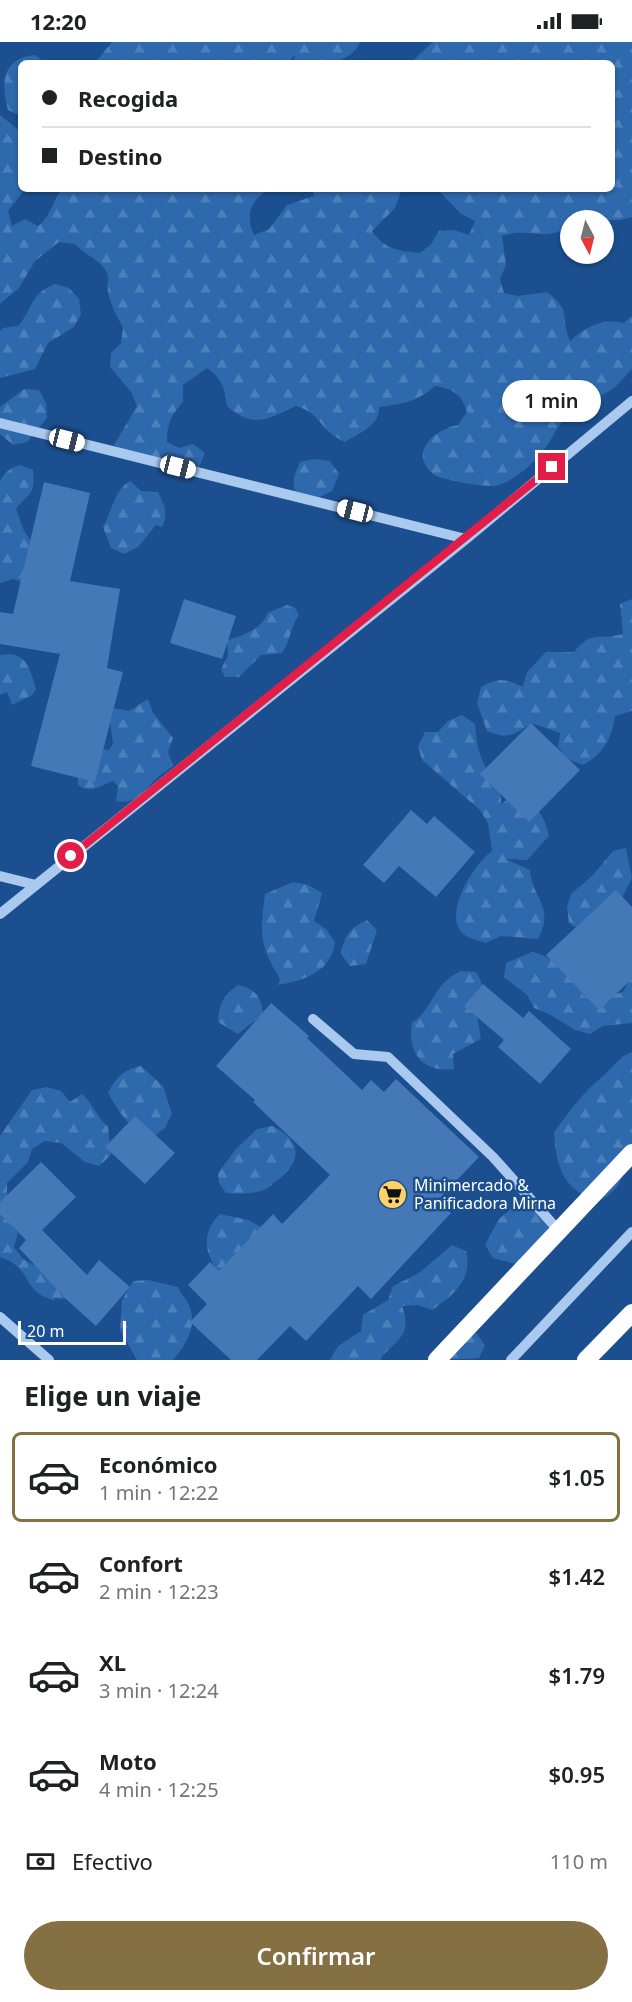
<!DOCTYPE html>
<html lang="es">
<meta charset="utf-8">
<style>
body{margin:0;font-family:"Noto Sans",sans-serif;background:#f6f6f6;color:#202124;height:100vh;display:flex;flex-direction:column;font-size:22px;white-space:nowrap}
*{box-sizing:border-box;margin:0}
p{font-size:20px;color:#757577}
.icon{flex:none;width:33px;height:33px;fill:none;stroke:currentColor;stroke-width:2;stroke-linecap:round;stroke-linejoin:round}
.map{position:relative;height:1318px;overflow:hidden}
.panel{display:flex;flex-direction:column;background:#fff;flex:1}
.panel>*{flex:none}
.guide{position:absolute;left:18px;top:18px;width:597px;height:132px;border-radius:9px;box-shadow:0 2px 4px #0004;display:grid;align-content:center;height:132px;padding:0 24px;background:#fff}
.needle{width:39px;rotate:173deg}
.fabs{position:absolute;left:560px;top:168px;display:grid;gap:12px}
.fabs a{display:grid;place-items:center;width:54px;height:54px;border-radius:50%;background:#fff;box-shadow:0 2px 4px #0004;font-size:30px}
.scale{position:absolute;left:18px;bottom:15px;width:108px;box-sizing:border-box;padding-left:6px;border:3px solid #fff;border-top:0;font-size:16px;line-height:21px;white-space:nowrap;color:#fff;-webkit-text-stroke:4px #1b4f8f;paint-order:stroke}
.end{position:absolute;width:27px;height:27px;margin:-14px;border:8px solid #e11d48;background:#fff;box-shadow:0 0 0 3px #fff}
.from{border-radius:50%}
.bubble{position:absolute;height:42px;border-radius:21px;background:#fff;box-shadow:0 2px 4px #0004;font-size:20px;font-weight:600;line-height:42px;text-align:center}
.car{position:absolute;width:18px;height:36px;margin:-18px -9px;border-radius:8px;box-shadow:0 0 4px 2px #0007;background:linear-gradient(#fff 24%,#345 0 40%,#fff 0 76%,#345 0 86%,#fff 0)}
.guide b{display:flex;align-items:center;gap:21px;height:57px;font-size:22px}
.guide b+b{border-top:2px solid #e0e0e0}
.guide i{width:15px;height:15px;background:#202124}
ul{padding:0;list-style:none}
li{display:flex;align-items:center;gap:18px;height:90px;margin:0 12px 9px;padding:0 12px;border:3px solid transparent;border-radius:9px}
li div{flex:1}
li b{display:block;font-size:22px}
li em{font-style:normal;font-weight:600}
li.active{border-color:#847042}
li>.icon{width:54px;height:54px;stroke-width:1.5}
h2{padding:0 24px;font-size:27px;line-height:72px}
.pay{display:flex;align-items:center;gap:15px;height:66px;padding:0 24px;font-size:22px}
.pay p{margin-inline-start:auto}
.primary-button{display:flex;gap:12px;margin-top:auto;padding:12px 24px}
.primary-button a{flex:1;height:69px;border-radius:36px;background:#847042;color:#fff;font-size:24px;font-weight:600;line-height:69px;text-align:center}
.status{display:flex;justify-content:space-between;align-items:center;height:42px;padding:0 30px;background:#fff;direction:ltr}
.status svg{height:16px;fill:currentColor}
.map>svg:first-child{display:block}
</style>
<div class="status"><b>12:20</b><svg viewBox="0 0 49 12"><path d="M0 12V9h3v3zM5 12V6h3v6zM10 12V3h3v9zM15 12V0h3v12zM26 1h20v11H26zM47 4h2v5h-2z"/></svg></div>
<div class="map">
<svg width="632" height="1318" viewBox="0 0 632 1318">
<defs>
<pattern id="forest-firs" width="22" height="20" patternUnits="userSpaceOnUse" patternTransform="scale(1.5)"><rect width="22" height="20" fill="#2e69ad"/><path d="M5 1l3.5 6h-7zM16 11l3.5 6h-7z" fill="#4d80b9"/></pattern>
</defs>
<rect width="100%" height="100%" fill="#1b4f8f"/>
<path fill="url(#forest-firs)" d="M112,0H360C350,25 316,21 294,21L295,13L287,21H95Z
M433,0H632V175L620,178H570V183C544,202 531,184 502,194L506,223L500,237L504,251L518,254L547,250C572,269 560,274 570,299C586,285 602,276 623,281L632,274V327C625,334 618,344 609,349C593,359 578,365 563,379C556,386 552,397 546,405C535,420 514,440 495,444C485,445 440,438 433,432C407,410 436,387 458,383L467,370C462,352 453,347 435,344C418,360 401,362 379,365C380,384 359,391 345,400C319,389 323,372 296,364C268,377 253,387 227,364C225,346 222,337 207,326L183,343V360C171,373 167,382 167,400L179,406L193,402L205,411L199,425C170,432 136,425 114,403L137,364L131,350L110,325L111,311L121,301L123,285C116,274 111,263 108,250C107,244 109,236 107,231C102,219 85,213 75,202L59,200L35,219L19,246L0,262V73L21,90V147H25L8,169L12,184L25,177L38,184C52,173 51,161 62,147H269C250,159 245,173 254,193L269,187L287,163L314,154L312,147H402L395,166L372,189C385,208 399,209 420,211L431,202L439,189L454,188L469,193L475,179L461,172L437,147H612V21H410Z
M35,13L46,21H21V74L8,68C0,40 3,16 35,13Z
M55,242L69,246L79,257L81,272L74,285L48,301L35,327L0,336V289L3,286L18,284C34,266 29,252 55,242Z
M24,347L39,348L46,361L47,376L27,400L13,403L0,392V365Z
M314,417L330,419L339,432L332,449L305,463C291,448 291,438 300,420Z
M20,423L33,428C36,454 28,451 16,467L24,489L37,509L21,546L20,539L13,537L0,541V440C3,431 11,425 20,423Z
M130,439L141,449L158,450C164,462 169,472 162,485L156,483L138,505L124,512L111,506L103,485C112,469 115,447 130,439Z
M632,557V669L615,674C612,697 603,712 583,723L568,717L558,705L560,691L531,681C515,694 506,697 487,689L477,661L481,645C497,635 507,637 523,645L527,630L546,610H574C592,587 599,599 623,592L620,562Z
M287,563L295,566L299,573C290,585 291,598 282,611L261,613L239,635H225L221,627L228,614L227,598C241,595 265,585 267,571Z
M10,612C29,614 31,632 36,647L32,653L12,663L7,650L0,653V613Z
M148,657L153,671L173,696L168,710L173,723C168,729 162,731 157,736C143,749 138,763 116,759L118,744L113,739C100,744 90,752 78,743V736L90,729L102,707L109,708L113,702L109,672L114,666L129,669Z
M462,673L475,682C476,696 478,711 485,724C493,740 502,742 501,762L513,754C536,766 543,767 549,794L527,818L506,817L530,828C533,860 555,862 538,897L501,894L486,901C476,898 462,895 458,885C449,863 474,822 492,809L488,781L480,768L422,718L418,704L425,690H438L448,679Z
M626,806L632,836L611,877L581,889L569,881L567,866L571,852L593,833L613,809Z
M293,840L308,843L322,851L314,879L326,887L335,900C331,930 306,938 278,943L280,937C259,902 260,892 265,852Z
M367,878L377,888L366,922L350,924L341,912C344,894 350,886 367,878Z
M532,910C553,914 577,934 584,954L596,947L609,954L623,950L632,933V981L603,984L590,992L575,988L549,972L534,966L527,953L504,935L506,921Z
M461,929L476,930C485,945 485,953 476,968L481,997L453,1012L454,1027C423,1031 407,1011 412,981C436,964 431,943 461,929Z
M238,943C255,947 261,954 263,972L238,992L218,980C219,962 223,954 238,943Z
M632,1010V1110H619C625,1136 623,1145 599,1159C563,1149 556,1125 554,1090C570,1069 583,1050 603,1034C614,1025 618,1015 632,1010Z
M141,1024L163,1044L172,1072L165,1086L153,1095C129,1087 120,1072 108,1051C116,1035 123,1028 141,1024Z
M47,1045L61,1049L70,1060L82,1052C93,1062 96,1074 108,1085L111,1113L99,1124L85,1120L61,1101L45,1099L32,1107L28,1120L7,1141V1155L0,1169L18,1191L14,1205L23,1217L76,1246L66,1257L53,1256L56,1259C18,1249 36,1227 0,1215V1094L32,1048Z
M272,1084C300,1097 304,1117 279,1137C274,1140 269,1146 264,1148C252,1152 238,1152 226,1151L219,1141L218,1131L236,1107L257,1087Z
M521,1158C536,1166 544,1172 549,1189L520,1223L493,1216L485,1203L499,1177Z
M220,1172L248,1178L261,1185L220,1232C204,1212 201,1190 220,1172Z
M452,1203L466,1209C473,1237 454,1253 432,1268L418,1263L402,1264C412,1291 400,1296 382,1314L381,1318H330L338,1304L361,1289L363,1273L388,1258L393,1244L419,1231Z
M148,1238L178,1245C181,1253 188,1258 190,1266C197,1286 186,1302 173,1318H137L120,1288L122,1258L133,1239Z
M463,1285L476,1291L485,1303L479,1316L442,1318L440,1302L450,1291Z"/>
<path fill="#4478b7" d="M44,440L90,451L70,539L120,547L107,626L123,630L95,740L31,724L60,612L0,602V570L13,572Z
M184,557L236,574L222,617L170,601Z
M531,681L580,728L529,780L480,732Z
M411,768L427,782L434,774L475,810L436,855L399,824L384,841L363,823Z
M616,848L632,865V937L599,968L546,913Z
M483,942L523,976L529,969L571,1007L540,1042L498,1005L504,998L464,964Z
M271,961L309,994L307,996L362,1048L371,1038L384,1050L396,1037L479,1115L438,1158L451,1171L371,1257L358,1244L306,1299L290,1284L257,1318H231L190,1280L207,1262L188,1243L210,1220L219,1229L273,1172L282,1182L330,1133L253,1060L255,1058L216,1024Z
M135,1074L175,1111L145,1142L105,1105Z
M41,1120L76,1155L42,1188L87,1233L99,1218L130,1245L96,1284L66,1257L19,1206L26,1198L0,1172V1160Z"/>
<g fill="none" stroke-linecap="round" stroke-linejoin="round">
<path stroke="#a9c9ee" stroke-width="10" d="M0,381L466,497
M0,834L36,843
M0,872L466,497L632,359
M313,977L354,1012L388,1015L493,1115L558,1188
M0,1275L49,1318
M511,1318L632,1190"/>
<path stroke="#fff" stroke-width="18" d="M437,1318L632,1111
M586,1318L632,1271"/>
</g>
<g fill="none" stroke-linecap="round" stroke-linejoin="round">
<path stroke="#e11d48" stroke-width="8" d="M71,814L552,425"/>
</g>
<defs>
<symbol id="supermarket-disc" viewBox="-11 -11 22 22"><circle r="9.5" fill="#ffd166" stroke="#1b4f8f"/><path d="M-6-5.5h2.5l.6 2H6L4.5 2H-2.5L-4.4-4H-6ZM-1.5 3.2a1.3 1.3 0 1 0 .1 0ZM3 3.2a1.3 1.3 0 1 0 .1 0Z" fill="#111"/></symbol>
</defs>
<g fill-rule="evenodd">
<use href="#supermarket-disc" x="376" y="1136" width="33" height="33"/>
</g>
<g text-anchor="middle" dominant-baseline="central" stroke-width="5" stroke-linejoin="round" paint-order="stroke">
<g font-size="16" fill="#fff" stroke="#1b4f8f" text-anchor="start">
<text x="414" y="1143">Minimercado &amp;<tspan x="414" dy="18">Panificadora Mirna</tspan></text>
</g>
</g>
</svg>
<div class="fabs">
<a><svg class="needle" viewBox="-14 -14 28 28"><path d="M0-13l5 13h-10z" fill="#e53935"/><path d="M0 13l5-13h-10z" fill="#757577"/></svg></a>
</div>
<div class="scale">20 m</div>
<i class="end from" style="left:71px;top:814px"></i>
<i class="end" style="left:552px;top:425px"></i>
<div class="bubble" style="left:502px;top:338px;width:99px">1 min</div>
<i class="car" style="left:67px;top:398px;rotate:104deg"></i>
<i class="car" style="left:178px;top:425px;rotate:104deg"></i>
<i class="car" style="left:355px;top:469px;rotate:284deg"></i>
<div class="guide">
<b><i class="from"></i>Recogida</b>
<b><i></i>Destino</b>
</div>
</div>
<section class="panel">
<h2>Elige un viaje</h2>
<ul>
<li class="active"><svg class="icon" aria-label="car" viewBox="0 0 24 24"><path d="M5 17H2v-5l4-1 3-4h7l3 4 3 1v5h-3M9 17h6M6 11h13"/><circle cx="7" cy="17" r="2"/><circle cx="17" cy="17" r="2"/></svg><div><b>Económico</b><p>1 min · 12:22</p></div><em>$1.05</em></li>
<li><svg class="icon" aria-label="car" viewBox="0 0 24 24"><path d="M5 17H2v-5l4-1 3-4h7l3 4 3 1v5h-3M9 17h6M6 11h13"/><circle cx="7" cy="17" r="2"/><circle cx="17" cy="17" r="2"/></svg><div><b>Confort</b><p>2 min · 12:23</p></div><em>$1.42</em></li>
<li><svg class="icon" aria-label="car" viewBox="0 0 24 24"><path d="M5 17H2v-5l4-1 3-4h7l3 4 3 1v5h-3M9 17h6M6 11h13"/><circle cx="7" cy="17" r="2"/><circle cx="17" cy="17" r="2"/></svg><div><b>XL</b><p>3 min · 12:24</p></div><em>$1.79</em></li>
<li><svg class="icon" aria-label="car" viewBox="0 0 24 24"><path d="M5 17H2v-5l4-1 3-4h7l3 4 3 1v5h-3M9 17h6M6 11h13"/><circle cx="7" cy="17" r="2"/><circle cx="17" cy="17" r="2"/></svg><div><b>Moto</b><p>4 min · 12:25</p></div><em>$0.95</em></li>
</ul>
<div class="pay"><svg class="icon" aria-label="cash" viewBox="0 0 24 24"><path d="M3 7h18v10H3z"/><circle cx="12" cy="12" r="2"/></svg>Efectivo<p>110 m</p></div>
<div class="primary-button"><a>Confirmar</a></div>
</section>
